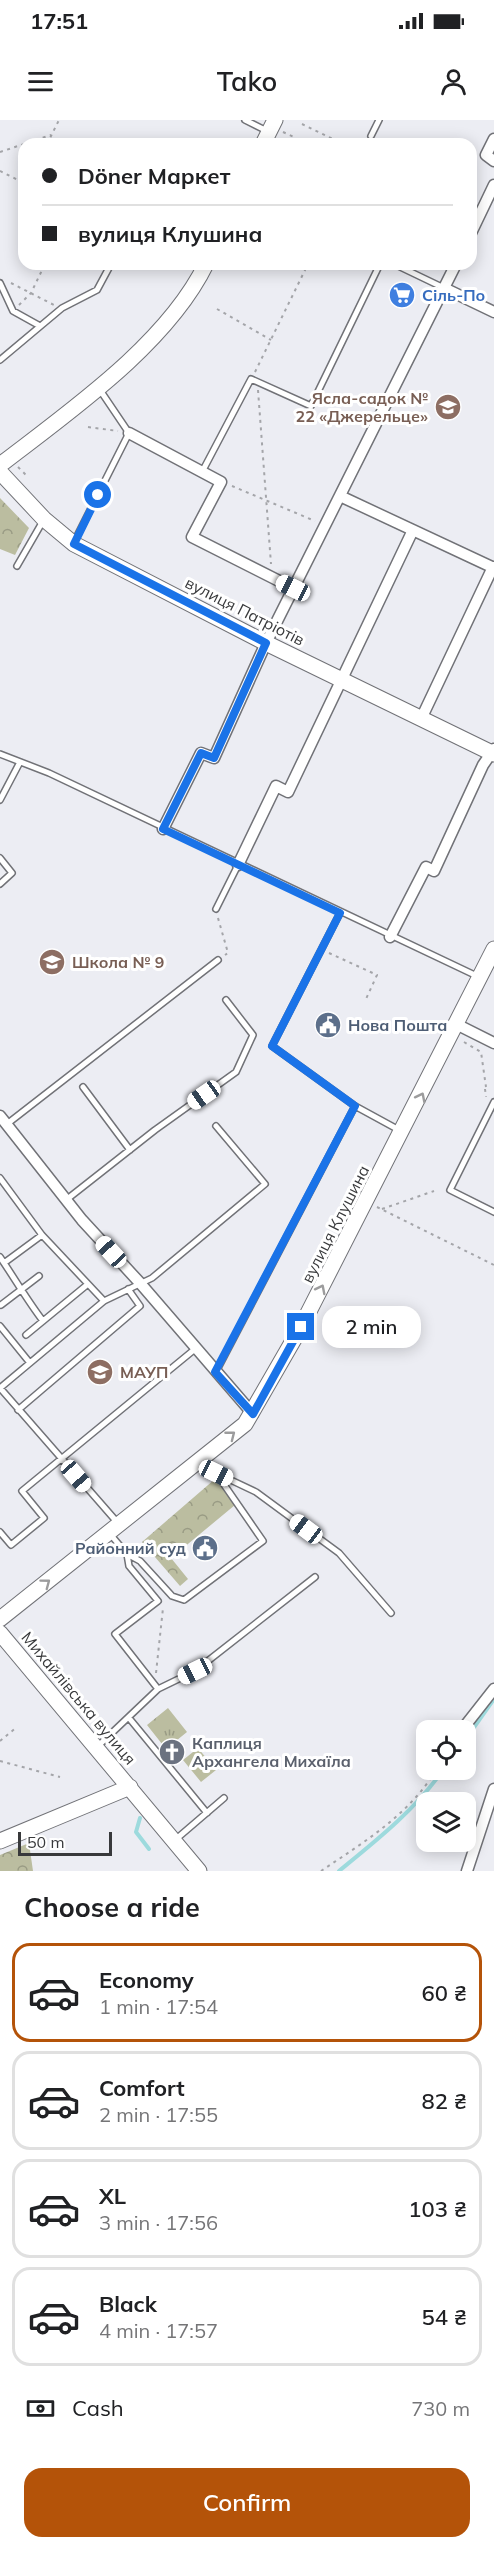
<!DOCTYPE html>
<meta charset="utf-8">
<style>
body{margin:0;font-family:Mulish,sans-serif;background:#f6f6f6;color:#202124;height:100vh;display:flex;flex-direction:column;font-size:22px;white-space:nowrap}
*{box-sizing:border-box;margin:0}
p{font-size:20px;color:#757577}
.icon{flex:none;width:33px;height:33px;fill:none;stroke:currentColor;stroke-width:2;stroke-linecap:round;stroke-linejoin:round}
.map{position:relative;height:1751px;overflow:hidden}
.sheet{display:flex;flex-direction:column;background:#fff;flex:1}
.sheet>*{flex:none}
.top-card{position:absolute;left:18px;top:18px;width:459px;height:132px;border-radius:18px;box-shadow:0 3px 15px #0003;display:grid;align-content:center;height:132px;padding:0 24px;background:#fff}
.fabs{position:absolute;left:416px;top:1600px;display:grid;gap:12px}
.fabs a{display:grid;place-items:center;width:60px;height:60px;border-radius:12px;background:#fff;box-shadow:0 3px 15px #0003;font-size:30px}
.scale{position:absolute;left:18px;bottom:15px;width:94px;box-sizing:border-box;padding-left:6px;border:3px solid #38393b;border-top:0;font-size:16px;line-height:21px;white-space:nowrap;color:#38393b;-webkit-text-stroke:4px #fff;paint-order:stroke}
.end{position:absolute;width:27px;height:27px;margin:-14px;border:8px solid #1a73e8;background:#fff;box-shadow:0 0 0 3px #fff}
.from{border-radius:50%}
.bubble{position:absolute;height:42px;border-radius:18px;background:#fff;box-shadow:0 3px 15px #0003;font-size:20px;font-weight:600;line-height:42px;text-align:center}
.car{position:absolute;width:18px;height:36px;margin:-18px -9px;border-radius:8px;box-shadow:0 0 4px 2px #0007;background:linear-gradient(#fff 24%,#345 0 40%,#fff 0 76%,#345 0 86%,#fff 0)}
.top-card b{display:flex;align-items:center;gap:21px;height:57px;font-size:22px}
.top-card b+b{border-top:2px solid #e0e0e0}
.top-card i{width:15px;height:15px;background:#202124}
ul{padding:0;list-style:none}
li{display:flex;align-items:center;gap:18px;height:99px;margin:0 12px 9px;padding:0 12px;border:3px solid #e0e0e0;border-radius:18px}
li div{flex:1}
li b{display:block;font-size:22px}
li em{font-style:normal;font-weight:600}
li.on{border-color:#b45309}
li>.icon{width:54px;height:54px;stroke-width:1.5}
h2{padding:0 24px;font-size:27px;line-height:72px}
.pay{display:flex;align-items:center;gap:15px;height:66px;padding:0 24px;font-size:22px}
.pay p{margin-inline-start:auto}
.cta{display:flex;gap:12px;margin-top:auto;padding:12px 24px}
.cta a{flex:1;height:69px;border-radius:18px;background:#b45309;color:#fff;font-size:24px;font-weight:600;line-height:69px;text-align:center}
.status{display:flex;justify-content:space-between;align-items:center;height:42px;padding:0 30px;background:#fff;direction:ltr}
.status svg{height:16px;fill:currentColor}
header{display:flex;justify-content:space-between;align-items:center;height:78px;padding:0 24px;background:#fff;font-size:27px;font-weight:600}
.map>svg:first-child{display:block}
</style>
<div class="status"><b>17:51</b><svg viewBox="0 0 49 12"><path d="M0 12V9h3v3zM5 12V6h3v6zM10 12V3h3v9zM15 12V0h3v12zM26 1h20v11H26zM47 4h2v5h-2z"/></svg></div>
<header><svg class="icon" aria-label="menu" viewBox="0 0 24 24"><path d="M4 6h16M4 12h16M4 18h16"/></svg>Tako<svg class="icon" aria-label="person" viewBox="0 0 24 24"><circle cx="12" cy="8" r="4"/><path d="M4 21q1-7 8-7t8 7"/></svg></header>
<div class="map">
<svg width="494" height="1751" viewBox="0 0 494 1751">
<defs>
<pattern id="grass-tufts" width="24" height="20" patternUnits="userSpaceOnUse" patternTransform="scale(1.5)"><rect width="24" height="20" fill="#bbbda0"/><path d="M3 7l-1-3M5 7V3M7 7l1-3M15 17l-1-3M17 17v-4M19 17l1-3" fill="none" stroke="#999b84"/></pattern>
<pattern id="park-crowns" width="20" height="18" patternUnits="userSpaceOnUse" patternTransform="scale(1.5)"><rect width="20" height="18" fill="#bbbda0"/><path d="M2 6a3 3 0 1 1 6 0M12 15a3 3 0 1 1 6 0" fill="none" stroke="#999b84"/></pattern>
</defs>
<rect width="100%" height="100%" fill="#ecedf3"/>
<path fill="url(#grass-tufts)" d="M168,1588L187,1612L166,1629L147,1605Z
M198,1628L216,1650L201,1662L183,1640Z"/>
<path fill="url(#park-crowns)" d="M0,378L29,408L15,435L0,429Z
M215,1359L235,1385L171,1438L188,1459L180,1466L142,1422Z
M29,1723L33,1751H0V1735Z"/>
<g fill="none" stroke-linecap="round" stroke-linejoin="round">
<path stroke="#9ddadd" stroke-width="4" d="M465,1620L494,1579
M140,1698L136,1712L149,1729
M339,1751C377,1720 415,1690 443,1650"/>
<defs>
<path id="lane" d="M245,0L267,11
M371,16L379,0
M394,144L444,168
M0,163L13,191L40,206
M0,240L62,188L97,170L111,144
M202,352L251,259L311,286L380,144
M74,422L129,313L100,270
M17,446L43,401
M0,634L49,653L479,857
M0,680L20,642
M0,738L12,753L0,764
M216,789L238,745
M340,793L272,926L355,986L399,1010
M83,967L130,1030
M494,982L450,1070L494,1092
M7,1004L218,840
M0,1058L42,1115L104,1181
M66,1080L155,1010L236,952L253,915L226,880
M0,1137C15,1159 27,1180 43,1201
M4,1143L42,1115
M1,1185L39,1156
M0,1206L30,1243
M26,1215L88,1164
M217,1250L355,986
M0,1268L104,1181L152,1158L265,1064L216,1006
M0,1268L117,1402
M18,1290L140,1186L128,1169
M205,1339L216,1353L256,1372L339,1433L391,1493
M0,1412L11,1425L44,1398L22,1371L195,1229
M110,1414L127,1434L129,1446L158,1481L115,1514L158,1569
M127,1434L140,1441L172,1476L184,1480L263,1421L216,1353
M129,1598L207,1693
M97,1627L158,1569L195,1551L315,1457
M175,1720L224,1678"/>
<path id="street" d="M494,19L486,35L494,41
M471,113L494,65
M444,168L494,192
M129,313L221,362L192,417L293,468
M340,376L494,448
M421,599L493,447
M163,709L201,633L214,638L266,523L456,144
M238,745L276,666L288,672L413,410
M390,817L426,747L434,751L483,645L494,629
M458,905L494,923
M0,996L82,1100L140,1163L253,1294
M461,1611L494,1569
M467,1751L494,1669"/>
<path id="secondary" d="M263,24L275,0
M0,345C70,291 167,224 206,144
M0,352L44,399L74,424L266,523L494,634
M0,1499L245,1304L301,1207L494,829
M0,1513L199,1751
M0,1721L130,1667"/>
</defs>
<use href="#lane" stroke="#717277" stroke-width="8"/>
<use href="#street" stroke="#717277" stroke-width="13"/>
<use href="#secondary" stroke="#717277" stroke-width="17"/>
<path stroke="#a4a5a9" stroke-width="2" stroke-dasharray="3 4.5" stroke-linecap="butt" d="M302,4L343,24
M283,12L296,18
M47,24L59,0
M0,32L51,15
M0,51L24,63
M11,163L54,185
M19,185L31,173L45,144
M217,189L271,220
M255,252L308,144
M258,270L271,444
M88,307L118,311
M18,347L26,355
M232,366L315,401
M218,798L228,833L225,835
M329,833L377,855L366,879
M464,922L481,932L486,967
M485,969L486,977
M377,1087L494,1145
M382,1089L434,1071
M156,1553L163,1488
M0,1621L17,1607
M0,1641L60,1657
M321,1751C364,1722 409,1695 436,1650"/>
<use href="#lane" stroke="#fff" stroke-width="5"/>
<use href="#street" stroke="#fff" stroke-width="10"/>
<use href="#secondary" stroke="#fff" stroke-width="15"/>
</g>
<defs><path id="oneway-chevron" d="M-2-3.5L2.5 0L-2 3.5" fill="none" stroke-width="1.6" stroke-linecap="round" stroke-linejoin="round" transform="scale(1.5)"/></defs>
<g stroke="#9c9c9d">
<use href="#oneway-chevron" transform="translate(421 977) rotate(-63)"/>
<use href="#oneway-chevron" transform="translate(321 1169) rotate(-63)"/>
<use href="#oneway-chevron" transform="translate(231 1315) rotate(-38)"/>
<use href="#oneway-chevron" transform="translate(46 1463) rotate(-37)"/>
</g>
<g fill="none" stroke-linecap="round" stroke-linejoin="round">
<path stroke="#1a73e8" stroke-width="8" d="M98,375L74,424L266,523L214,638L201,633L163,709L340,793L272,926L355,986L215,1252L253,1294L301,1207"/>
</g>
<defs>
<symbol id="supermarket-disc" viewBox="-11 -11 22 22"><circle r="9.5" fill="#3f7fe0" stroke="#fff"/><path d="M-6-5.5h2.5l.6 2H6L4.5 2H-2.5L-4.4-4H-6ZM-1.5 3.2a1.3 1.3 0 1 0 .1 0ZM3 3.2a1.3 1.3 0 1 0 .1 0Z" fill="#fff"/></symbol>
<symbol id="school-disc" viewBox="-11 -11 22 22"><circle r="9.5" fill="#8d6e63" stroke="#fff"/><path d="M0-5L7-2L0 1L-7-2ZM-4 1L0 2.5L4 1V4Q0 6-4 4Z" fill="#fff"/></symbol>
<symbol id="civic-disc" viewBox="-11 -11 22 22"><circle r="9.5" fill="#5c6f8a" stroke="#fff"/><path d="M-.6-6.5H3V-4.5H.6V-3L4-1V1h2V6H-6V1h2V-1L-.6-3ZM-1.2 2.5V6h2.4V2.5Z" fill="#fff"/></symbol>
<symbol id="university-disc" viewBox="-11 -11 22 22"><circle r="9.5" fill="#8d6e63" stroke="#fff"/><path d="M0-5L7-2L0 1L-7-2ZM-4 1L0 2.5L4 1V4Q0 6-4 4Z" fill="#fff"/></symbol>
<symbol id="church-disc" viewBox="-11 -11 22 22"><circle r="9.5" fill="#6b7280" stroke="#fff"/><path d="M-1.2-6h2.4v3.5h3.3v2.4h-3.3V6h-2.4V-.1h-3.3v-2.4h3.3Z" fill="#fff"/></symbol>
</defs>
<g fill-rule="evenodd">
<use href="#supermarket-disc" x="387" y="160" width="30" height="30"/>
<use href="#school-disc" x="433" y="272" width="30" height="30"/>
<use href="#school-disc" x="37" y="827" width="30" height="30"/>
<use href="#civic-disc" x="313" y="890" width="30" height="30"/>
<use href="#university-disc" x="85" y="1237" width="30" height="30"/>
<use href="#civic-disc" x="190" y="1413" width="30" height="30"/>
<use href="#church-disc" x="157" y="1617" width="30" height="30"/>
</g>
<g text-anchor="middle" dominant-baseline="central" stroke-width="6" stroke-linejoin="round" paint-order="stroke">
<g font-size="16" font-weight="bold" fill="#366cbe" stroke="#fff" text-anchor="start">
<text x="422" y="175">Сіль-По</text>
</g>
<g font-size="16" font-weight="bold" fill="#785e54" stroke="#fff" text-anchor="start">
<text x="428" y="278" text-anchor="end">Ясла-садок №<tspan x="428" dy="18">22 «Джерельце»</tspan></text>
<text x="72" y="842">Школа № 9</text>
<text x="120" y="1252">МАУП</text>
</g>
<g font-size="16" fill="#38393b" stroke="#fff">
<text transform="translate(245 491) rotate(27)">вулиця Патріотів</text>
<text transform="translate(335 1104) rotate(-63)">вулиця Клушина</text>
<text transform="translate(79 1578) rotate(50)">Михайлівська вулиця</text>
</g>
<g font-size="16" font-weight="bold" fill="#4e5e75" stroke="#fff" text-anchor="start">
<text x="348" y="905">Нова Пошта</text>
<text x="186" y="1428" text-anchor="end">Районний суд</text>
</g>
<g font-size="16" font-weight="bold" fill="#5b616d" stroke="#fff" text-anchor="start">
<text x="192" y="1623">Каплиця<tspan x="192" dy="18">Архангела Михаїла</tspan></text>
</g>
</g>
</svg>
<div class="fabs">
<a><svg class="icon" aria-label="locate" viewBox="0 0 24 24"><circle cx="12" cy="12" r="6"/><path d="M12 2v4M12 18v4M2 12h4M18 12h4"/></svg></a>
<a><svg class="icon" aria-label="layers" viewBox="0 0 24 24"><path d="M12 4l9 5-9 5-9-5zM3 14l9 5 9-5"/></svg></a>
</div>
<div class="scale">50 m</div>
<i class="end from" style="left:98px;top:375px"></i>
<i class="end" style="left:301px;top:1207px"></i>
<div class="bubble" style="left:322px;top:1186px;width:99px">2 min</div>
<i class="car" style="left:293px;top:468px;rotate:296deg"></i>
<i class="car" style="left:204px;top:975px;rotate:235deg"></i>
<i class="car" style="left:111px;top:1132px;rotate:317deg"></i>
<i class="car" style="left:216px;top:1353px;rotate:116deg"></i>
<i class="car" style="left:76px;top:1356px;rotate:139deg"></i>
<i class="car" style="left:306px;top:1409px;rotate:307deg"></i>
<i class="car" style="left:195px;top:1551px;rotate:244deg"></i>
<div class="top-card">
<b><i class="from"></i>Döner Маркет</b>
<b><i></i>вулиця Клушина</b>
</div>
</div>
<section class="sheet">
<h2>Choose a ride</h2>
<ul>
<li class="on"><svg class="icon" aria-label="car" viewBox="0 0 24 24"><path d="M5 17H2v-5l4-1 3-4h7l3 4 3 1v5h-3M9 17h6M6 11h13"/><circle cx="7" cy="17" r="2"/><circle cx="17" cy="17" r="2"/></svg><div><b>Economy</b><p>1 min · 17:54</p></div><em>60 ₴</em></li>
<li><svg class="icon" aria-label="car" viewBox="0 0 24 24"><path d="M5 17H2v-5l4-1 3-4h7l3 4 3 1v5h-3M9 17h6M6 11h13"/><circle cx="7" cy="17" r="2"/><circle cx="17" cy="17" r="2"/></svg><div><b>Comfort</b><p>2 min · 17:55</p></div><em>82 ₴</em></li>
<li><svg class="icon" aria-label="car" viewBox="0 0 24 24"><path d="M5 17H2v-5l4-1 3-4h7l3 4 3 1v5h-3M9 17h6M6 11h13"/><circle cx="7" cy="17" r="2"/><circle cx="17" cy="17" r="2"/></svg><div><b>XL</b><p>3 min · 17:56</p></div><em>103 ₴</em></li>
<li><svg class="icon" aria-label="car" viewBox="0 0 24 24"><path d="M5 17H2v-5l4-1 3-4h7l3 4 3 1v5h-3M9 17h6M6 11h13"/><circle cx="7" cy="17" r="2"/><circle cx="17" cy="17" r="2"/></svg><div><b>Black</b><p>4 min · 17:57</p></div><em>54 ₴</em></li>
</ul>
<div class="pay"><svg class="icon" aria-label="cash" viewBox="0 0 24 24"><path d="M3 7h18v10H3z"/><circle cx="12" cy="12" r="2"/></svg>Cash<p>730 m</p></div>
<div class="cta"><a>Confirm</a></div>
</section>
